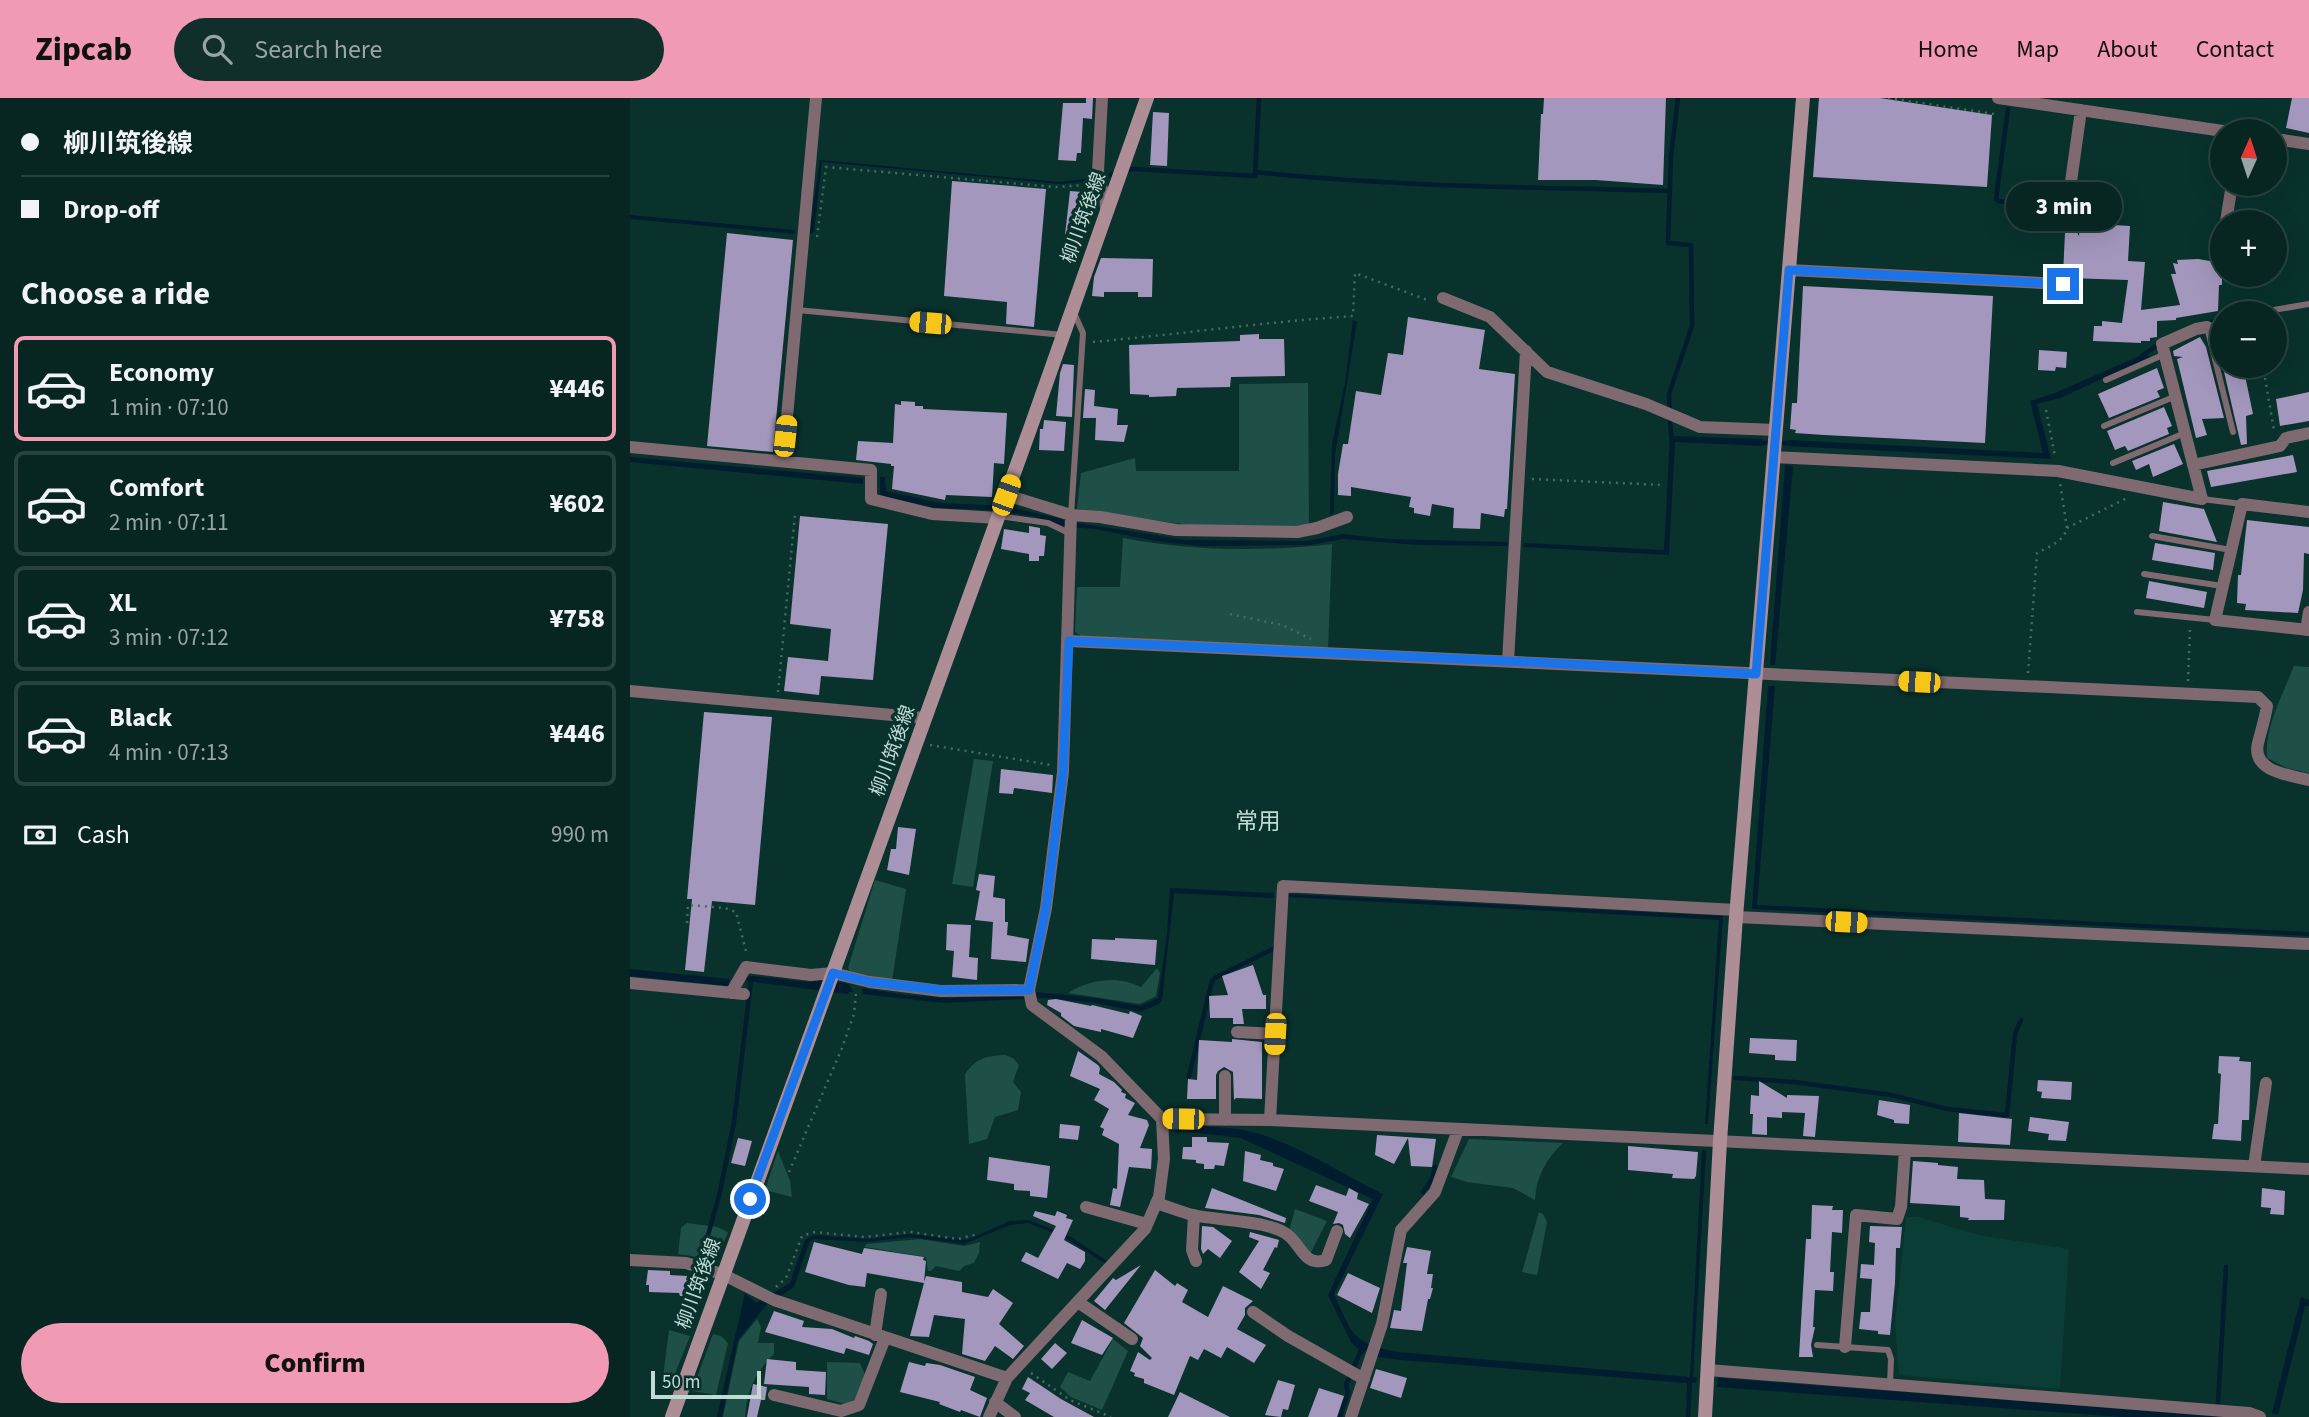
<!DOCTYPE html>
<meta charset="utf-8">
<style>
body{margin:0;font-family:"Source Sans 3","Noto Sans JP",sans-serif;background:#102e2a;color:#f1f3f6;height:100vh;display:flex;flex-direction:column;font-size:26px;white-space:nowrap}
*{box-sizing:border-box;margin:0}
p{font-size:23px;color:#98a5a5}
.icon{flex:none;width:38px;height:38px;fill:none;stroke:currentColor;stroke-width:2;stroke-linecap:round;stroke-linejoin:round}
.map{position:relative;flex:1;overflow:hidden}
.side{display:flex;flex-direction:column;background:#072621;width:630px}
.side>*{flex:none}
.top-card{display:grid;align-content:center;height:154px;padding:0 21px;background:#072621}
.needle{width:46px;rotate:3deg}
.tools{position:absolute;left:1580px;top:21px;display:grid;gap:14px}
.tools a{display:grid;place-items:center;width:77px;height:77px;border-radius:50%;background:#072621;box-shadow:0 7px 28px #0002,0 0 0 2px #28433f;font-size:35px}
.scale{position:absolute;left:21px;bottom:18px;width:110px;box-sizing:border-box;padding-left:7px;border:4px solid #c0dad4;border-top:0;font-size:19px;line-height:24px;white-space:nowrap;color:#c0dad4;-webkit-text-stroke:5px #09322c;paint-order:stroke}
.end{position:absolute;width:32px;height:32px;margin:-16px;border:9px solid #1a73e8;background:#fff;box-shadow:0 0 0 4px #fff}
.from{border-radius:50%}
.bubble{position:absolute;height:49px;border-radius:24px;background:#072621;box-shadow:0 7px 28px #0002,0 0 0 2px #28433f;font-size:23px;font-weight:800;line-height:49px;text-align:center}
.car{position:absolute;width:21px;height:42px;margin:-21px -10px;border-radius:9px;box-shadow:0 0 5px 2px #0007;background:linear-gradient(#f5c518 24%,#345 0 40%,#f5c518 0 76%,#345 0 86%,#f5c518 0)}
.top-card b{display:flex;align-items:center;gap:24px;height:66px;font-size:26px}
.top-card b+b{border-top:2px solid #28433f}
.top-card i{width:18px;height:18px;background:#f1f3f6}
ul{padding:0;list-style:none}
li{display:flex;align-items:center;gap:21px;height:105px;margin:0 14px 10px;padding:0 7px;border:4px solid #28433f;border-radius:10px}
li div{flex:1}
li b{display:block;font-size:26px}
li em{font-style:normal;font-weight:800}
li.active{border-color:#f09ab5}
li>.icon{width:63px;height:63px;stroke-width:1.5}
h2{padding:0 21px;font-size:32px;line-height:84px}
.pay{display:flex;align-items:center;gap:18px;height:77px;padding:0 21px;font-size:26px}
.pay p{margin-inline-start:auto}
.cta{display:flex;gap:14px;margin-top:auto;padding:14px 21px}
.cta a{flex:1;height:80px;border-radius:42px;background:#f09ab5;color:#111;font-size:28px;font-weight:800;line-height:80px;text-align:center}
header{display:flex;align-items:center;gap:42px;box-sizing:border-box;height:98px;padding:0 35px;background:#f09ab5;color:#111}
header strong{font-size:33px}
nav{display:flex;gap:38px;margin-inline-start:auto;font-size:24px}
.search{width:490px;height:63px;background:#102e2a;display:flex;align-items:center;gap:18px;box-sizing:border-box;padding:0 24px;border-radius:38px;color:#98a5a5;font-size:26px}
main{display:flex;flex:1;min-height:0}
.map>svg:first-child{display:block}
</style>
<header>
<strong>Zipcab</strong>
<div class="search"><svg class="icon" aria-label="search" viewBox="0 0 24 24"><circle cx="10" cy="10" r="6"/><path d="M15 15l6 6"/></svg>Search here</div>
<nav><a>Home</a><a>Map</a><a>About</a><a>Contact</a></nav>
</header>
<main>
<section class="side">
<div class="top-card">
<b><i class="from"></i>柳川筑後線</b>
<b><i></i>Drop-off</b>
</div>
<h2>Choose a ride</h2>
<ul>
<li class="active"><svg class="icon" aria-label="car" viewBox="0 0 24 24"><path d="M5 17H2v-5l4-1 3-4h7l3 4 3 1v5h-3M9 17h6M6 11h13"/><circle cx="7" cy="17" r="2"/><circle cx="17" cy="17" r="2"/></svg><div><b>Economy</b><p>1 min · 07:10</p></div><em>¥446</em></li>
<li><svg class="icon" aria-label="car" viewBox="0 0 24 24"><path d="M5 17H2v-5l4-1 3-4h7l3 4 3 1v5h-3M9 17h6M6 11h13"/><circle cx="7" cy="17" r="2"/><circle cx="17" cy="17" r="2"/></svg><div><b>Comfort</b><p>2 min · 07:11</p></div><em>¥602</em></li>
<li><svg class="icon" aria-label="car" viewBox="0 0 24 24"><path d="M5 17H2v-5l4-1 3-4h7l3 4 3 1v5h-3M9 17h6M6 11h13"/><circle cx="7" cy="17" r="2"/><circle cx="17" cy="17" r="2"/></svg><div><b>XL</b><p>3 min · 07:12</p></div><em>¥758</em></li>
<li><svg class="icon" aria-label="car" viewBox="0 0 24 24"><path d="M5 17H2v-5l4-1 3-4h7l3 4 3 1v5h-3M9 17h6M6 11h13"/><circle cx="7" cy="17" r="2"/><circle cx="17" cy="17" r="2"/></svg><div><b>Black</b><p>4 min · 07:13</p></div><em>¥446</em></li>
</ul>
<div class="pay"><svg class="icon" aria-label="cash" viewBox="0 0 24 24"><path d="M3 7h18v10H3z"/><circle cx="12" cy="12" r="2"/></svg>Cash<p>990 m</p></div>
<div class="cta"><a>Confirm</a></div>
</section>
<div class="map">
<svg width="1679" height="1319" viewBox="0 0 1679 1319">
<rect width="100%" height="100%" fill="#09322c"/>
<path fill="#093d35" d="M1276,1119H1288L1349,1137L1439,1151L1430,1291L1269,1277L1265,1226Z"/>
<path fill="#1f5047" d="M678,285L679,429L580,430L447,411L451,375L505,360L506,373H609V286Z
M493,440C562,453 633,454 702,446L698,551L454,540L445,534L447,489H490Z
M1664,568L1679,569V675L1657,670L1637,660C1634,630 1653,596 1664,568Z
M344,661L363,663L343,789L322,786Z
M245,782L276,791L262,883L220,873L218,870Z
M527,870L530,875L526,898L510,906L438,895C460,881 488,877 511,889Z
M375,957L383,960L389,967L383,984L391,994L388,1012L365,1019L357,1041L339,1046L335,976C346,960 356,958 375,957Z
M839,1041L933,1045C916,1061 906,1079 905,1102L883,1090L837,1084L821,1079Z
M148,1053L160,1083L162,1099L135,1092Z
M665,1111L697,1123L679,1158L659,1133Z
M909,1114L913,1116L917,1124L907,1177L892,1174Z
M57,1125L87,1129L98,1134L87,1162L48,1156L51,1130Z
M290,1141L334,1148L350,1144L349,1155L344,1165L334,1168L329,1173L306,1168L301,1173H298L296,1159L235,1149L236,1146Z
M127,1221L131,1229L128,1245H144V1256C126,1273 116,1294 115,1319H93L109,1243Z
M39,1232L60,1238L40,1288L32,1287Z
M83,1236L91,1238L98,1245L86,1297L62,1293Z
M483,1241L498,1253L472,1312L441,1299L430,1289L438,1274L460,1283Z
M197,1264L230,1265L236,1279L226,1301L215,1306L197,1301Z"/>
<path fill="#001c2f" d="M190,62L429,84L462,80V83L430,86L192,64L184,134L179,136Z
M0,117L165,132V136L0,121Z
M723,222L727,224L705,357L704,415L700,417L702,346L715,286Z
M1516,255L1520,259L1430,300L1407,306L1421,361L1157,348L1158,342L1413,355L1400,303L1425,295Z
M1040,338L1132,341V348L1045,344L1039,457L894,449L893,445L1034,452Z
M0,359L233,380V386L0,364Z
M1155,367L1163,368L1145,567H1140Z
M250,379H255L256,393L310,405L375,408L448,425L555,442L677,443L713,436L757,441L878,444V448L788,447L713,441L680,447L569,448L525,443L466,431L437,429L406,419L366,412L307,410L255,399L250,396Z
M1138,588H1145L1127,807L1679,834V838L1122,811Z
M540,790L644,795V800L544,795L532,902L529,906L510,914L466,905L416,900L313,905L232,896V890L276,897L319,900L406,894L466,900L510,908L528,900L537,836Z
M658,796L1093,818L1078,1026H1075L1089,822L657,799Z
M0,871L99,881V888L0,878Z
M122,878L179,884L192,882L219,886L223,894H219L218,896L117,883L116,879Z
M550,1028C575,1029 602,1028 626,1035C671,1048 711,1076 753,1096L704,1196C722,1236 722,1245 767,1254L1060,1279L1072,1052L1076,1053L1063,1279H1067L1066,1285H1062L1060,1319H1056L1057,1285L771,1262L749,1259L736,1252L733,1256L721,1244L698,1197L743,1101L611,1040L552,1033L548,1035L545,1031Z
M399,1122L441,1139L477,1163L474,1165L434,1139L398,1125L380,1127L334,1146L279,1139L237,1144L183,1141L179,1145L164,1189L137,1206L108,1242L92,1319H87L115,1195L126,1205L160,1185L175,1142L183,1137L238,1141L280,1136L337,1142L380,1123Z
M1671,1199L1679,1202V1208H1675L1648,1317L1642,1315Z
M1088,1280L1596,1319H1493L1087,1289Z"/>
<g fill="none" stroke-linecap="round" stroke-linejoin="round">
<path stroke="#001c2f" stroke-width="4.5" d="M1378,11L1366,101L1368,103L1429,110
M494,73L503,71L625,78L629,0
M625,74C762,89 901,89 1039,93
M457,82L486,76
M1603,215L1624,207
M1577,226L1592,220
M1512,258L1530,245
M1042,342L1040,326L1039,296L1062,228L1061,147L1038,145L1041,58L1048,0
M1129,345H1163
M559,978L582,883L585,880L643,851
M1105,980L1164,984L1261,997L1317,1011L1377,1017L1385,936L1391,922
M793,1094L802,1081L805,1069
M72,1159L90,1094L104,1024L121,883
M1588,1305L1596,1169
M710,1319L718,1295L716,1287L731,1252"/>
</g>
<path fill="#a497bd" d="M456,0H463L462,21L453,20L451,55H447L446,63L428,62L433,5H456Z
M914,0H1036L1033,87L966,82H908L911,16H913Z
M1189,0H1250L1362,17L1357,89L1183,79Z
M1662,0H1679V35L1656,30Z
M523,14L539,15L537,68L520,67Z
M322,83L416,91L404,229L376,226L377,204L314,198Z
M440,93L453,94L445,164L432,163Z
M1451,108L1484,110L1483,127L1500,128L1498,163L1515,164L1511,212L1550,207L1541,176H1546L1543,165L1548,166L1547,162L1568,161L1592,165V187H1589L1588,213L1546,220V222L1527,223V239L1520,240V243H1511V245L1463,243L1464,228H1472V223L1492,225L1498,182L1439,180L1433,177L1436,114L1449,138Z
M97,135L163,142L143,354L77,348Z
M471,160L523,161L522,199H508V194H474V199L462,198L464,179Z
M1173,188L1363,198L1355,345L1194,337L1165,335L1166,332L1160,331L1162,305H1167Z
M778,219L855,232L849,271L885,276L877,411H875L874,419L851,415L850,431L823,430L824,410L802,406L800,418L784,415V410L779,409L781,399L721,389V398L708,397V376L713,346H718L726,293L751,297L758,255L773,257Z
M629,236V241H654L655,278L601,279L600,289L547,290L546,298L519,299V297L500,296L499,247L610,243V237Z
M1570,239L1576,249L1594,320L1572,321L1577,337L1566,340L1547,261L1553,259L1544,258L1543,253Z
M1409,252L1437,254L1436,270L1426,269L1425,273L1408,272Z
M1589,252H1592V268H1613L1623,316L1616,318L1617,346L1611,347Z
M433,266L444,267L442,319L426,318L430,275Z
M1527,270L1534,290L1527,293L1530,299L1479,320L1468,296Z
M455,291L465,292L464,308L488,311L487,327H498L494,344L465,342L466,320H453Z
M1679,294V323L1650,328L1646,301Z
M271,303L285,304V308H293V311L377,315L374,366L364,365L362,399L316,397L315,402L262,391L264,368H261V366L226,362L228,343L263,345L265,306L271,307Z
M1534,309L1542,328L1537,330L1539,336L1498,353L1495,348L1485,352L1477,333Z
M414,322L436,324L434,353L409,352L410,331H413Z
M1544,346L1553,366L1523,379L1519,366L1506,372L1502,363Z
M1663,357L1667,374L1581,389L1577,373Z
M1533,404L1574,411L1587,444L1529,433Z
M170,418L258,426L243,582L191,578L189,597L154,593L158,559L198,563L201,531L160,526Z
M1617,422L1679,429V456L1674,455L1673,492L1668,515L1615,512L1616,506L1607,505L1608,477H1611Z
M399,428L410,430V437L416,438L414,458H409V463H399V456L371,451L374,431L399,435Z
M1525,445L1585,455L1583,472L1522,462Z
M1519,483L1577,494L1574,510L1516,500Z
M74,614L142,619L125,807L82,803L74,874L55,872L62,801H57Z
M371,671L423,677L422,695L384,690L383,696L369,695Z
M268,729L286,731L279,777L257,772L261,751H266Z
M349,776L365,778L363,799L375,801V824H378L377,837L399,841L396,864L361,861L363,824L345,822L350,793L346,792Z
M317,826L341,827L339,859L348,860L347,882L322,879L324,853L316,852Z
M485,840L527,842L525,867L461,861L462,841L485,842Z
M623,867L633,897H636V911H612L614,926H603V920H580L579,898L598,897L592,878Z
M426,901L461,908L462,907L499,916L500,913L512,918L503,940L471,931V934L444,928L431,918V915L417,907L418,902Z
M1120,940L1167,942L1166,963L1145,962V957L1119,955Z
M602,941L632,944V1001L606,1000L604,1002L603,974L594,969L588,973L586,977V1001H557L558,981L567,982L569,942L602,944Z
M448,953L468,967L470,970L469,976L484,984L492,992L491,994L496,996L495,1000L505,1005L498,1017L517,1022L519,1027L510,1050L522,1051L521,1071L499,1069L490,1109L480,1107L483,1090L487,1091L489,1046L472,1037L474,1031L470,1029L479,1011L464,1002L470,991L440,978Z
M1589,958L1610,959L1609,963L1621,964L1619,1022H1612L1611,1043L1582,1041L1584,1026H1588L1591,976L1588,975Z
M1408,982L1442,984L1441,1002L1411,1000L1412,994L1407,993Z
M1129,983L1157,1000V997L1189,998L1185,1039L1173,1038L1175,1015L1152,1014V1020L1137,1019V1037L1122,1036L1123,1016H1120L1121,997L1129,998Z
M1249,1002L1280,1007L1279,1026L1264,1025V1022L1247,1017Z
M1329,1015L1382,1021L1380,1047L1328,1044Z
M1400,1019L1439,1024L1436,1043L1418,1042L1419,1036L1398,1033Z
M430,1026L450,1028L448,1042L429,1040Z
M747,1037L806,1041L802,1069L781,1068L778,1040L764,1066L745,1057Z
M562,1039H577V1044L599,1045L594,1068L585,1067L584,1071H574V1066L566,1065V1062L552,1061L553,1049H562Z
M108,1040L122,1043L115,1068L101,1065Z
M998,1048L1068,1054L1066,1078L1064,1081L1042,1080L1043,1076L998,1072Z
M615,1053L631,1057L630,1062L643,1065V1068L654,1071L646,1093L613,1083Z
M359,1059L420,1068L417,1100L400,1098V1093L384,1092V1086L357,1082Z
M1283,1063L1308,1065V1067L1328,1069L1327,1081L1354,1082L1355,1101L1375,1102L1374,1122H1338L1339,1120L1330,1119V1108L1280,1105Z
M686,1087L716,1098L719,1090L728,1095L727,1101L739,1106L720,1140L715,1136L713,1127L709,1125L703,1126L708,1114L679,1103Z
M582,1090L656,1120L655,1125L629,1117L575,1110Z
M1632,1090L1655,1093L1654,1117L1640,1116L1641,1110L1631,1109Z
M1182,1107L1203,1108L1202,1112H1213L1212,1135L1202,1134L1200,1174H1204L1203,1193L1185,1192L1183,1229H1185L1181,1247L1183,1259H1169L1176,1141H1181Z
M405,1113L425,1118L427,1113L437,1117L436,1120L443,1122L434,1142L455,1154V1163L450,1171L437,1165L428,1181L391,1163L396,1154L408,1160L426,1128L403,1118Z
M572,1128L583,1129L602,1143L590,1160L578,1151L573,1156L571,1151Z
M1240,1128L1272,1129L1270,1150H1266L1265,1185L1260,1237L1248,1236V1233L1229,1231L1231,1214H1240L1242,1181L1230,1180L1231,1166L1244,1167L1245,1145L1239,1144Z
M620,1134L649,1142L647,1150L645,1149L633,1172L640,1175L631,1191L609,1174L629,1143L619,1139Z
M184,1144L232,1156L234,1150L294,1159L293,1162L296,1163L294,1184L296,1178L332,1184V1194L358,1199L363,1191L383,1205L369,1226L394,1248L383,1261L365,1248L355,1263L332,1256L335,1221L304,1217L299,1239L280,1238L294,1185L237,1175L235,1189L219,1187L175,1174Z
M777,1149L801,1153L797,1176H803L801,1190H803L800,1201H798L792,1233L760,1230L764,1212L771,1213L777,1165H773Z
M511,1167L475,1212L464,1203L483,1180L486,1182Z
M18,1172L40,1173V1177L73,1179V1199L50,1198L49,1195L19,1194V1187H16Z
M525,1172L545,1188L547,1185L558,1192L552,1204L578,1219L593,1188L623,1203L615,1210V1217L607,1231L636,1247L624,1265L597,1249L591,1260L574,1251L568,1262L560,1258L544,1297L514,1285V1281L504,1278L505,1275L500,1273L508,1254L520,1262L522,1260L510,1248L513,1240L494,1225Z
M718,1175L750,1190L742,1215L707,1197Z
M144,1213L174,1223L172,1229L202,1231L224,1240L225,1238L239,1243L243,1246L239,1257L216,1250L214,1256L135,1234Z
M452,1222L483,1240L472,1257L441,1245Z
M425,1245L437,1255L422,1271L411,1261Z
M137,1261L166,1264V1272L196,1274L195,1297L179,1296V1289L134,1286Z
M279,1264L295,1268L296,1265L310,1267L345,1279L340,1292L357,1300L350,1319L331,1312L330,1314L309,1306L310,1304L270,1294Z
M746,1271L777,1280L771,1300L740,1290Z
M398,1279L431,1301L464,1319H424L395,1302L400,1295L392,1291Z
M648,1282L665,1287L658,1312L653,1311L651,1319L635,1317Z
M123,1286L137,1289L135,1302H131L127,1319H117Z
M689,1290L714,1298L707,1319H678Z
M550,1294L600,1319H538Z"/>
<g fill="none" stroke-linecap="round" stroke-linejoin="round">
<path stroke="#466a64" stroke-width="2.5" stroke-dasharray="2 5" stroke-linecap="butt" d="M1258,0L1364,16
M187,139L196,69L425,89L456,87
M463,244C550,236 636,224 723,218L725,175L800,203
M1635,280L1644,332
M1416,312L1425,358
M902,381L1032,387
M1437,430L1497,400
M600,516L652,527L681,541
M1398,575L1407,455C1418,449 1434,444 1437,430L1430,385
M1558,583L1560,530
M148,594L165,416
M300,647L421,667
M57,825L58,807L95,810L106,814L117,857
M159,1074L212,950L224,916L226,895
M146,1189L156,1180L172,1138L185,1134L234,1139L280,1134L328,1141L348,1136
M401,1275L440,1302L481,1319"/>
<path stroke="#7e6a70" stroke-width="6" d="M167,212L433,237
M1626,215L1679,206
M1592,224L1577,229L1603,334
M1476,282L1535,256
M1474,328L1546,298
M1483,365L1555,335
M1572,401L1612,406
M441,417L453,235L444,215
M369,418L418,425L439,435
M1522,438L1601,452
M1514,476L1592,488
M1507,514L1585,522
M1187,1247L1258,1252L1261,1261L1260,1286"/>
<path stroke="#7e6a70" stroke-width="12" d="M472,0L468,73L477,114
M1368,0L1593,33
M1645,41L1679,46
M1438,105L1451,12
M1596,124L1602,86
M1591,154L1592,147
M1159,172L1433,186
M813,200L860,219L917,274L1016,306L1070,329L1146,332
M0,349L241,372V401L302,416L368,420
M1144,359L1428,373L1572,401L1532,246L1566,231L1577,229
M153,363L186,0
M1563,367L1650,348L1656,340L1679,335
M376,397L441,417L470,419L546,432L667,434L687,430L717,419
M1679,414L1612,406L1585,522L1679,532
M1676,532L1679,514
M439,543L1628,599L1637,608C1635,621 1631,633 1628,645C1621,674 1660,677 1679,682
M878,563L896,253
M0,593L295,620
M1106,819L1679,846
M0,885L114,896
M101,895L116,869L181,877L203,875L240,884L311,893L399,892
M607,934L645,936
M532,1021L640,1022L1679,1071
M595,1022V978
M640,1022L653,788L1107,812
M1624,1068L1636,985
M526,1105C539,1109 551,1114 563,1117C588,1123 641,1122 659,1138C672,1149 675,1169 696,1162L707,1133
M456,1109L517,1126
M564,1117L562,1152L566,1163
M0,1162L56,1165L92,1176L144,1202L377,1280
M448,1204L502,1241
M623,1214L658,1238L734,1281
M245,1237L251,1196
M1215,1249L1226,1117L1267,1121L1271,1109L1275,1052
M1078,1272L1619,1315L1630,1319
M144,1297L211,1313L229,1307L255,1240
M365,1304L385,1319
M359,1319L377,1280L515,1131L529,1099L534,1061L532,1021L471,958L402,907L399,892L416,810L433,674L441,417
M721,1319L752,1226L771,1132L805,1094L828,1032"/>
<path stroke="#ad8e96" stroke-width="14" d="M42,1319L400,331L517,0
M1075,1319L1090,1043L1106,819L1173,0"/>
</g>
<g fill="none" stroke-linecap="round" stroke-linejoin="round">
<path stroke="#1a73e8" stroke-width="9" d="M120,1101L203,875L240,884L311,892H399L416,810L433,674L439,543L878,563L1126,576L1159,172L1433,186"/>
</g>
<g text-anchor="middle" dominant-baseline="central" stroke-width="7" stroke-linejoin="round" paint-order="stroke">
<g font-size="19" fill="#c0dad4" stroke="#09322c">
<text transform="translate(454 120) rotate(-70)">柳川筑後線</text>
<text transform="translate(263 653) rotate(-70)">柳川筑後線</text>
<text transform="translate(69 1186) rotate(-70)">柳川筑後線</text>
</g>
<g font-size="23" fill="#c0dad4" stroke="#09322c">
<text x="628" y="723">常用</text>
</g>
</g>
</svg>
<div class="tools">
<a><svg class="needle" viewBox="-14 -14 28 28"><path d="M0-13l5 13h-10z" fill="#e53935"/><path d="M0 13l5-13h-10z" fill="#98a5a5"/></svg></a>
<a>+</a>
<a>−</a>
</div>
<div class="scale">50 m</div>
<i class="end from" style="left:120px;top:1101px"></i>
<i class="end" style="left:1433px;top:186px"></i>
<div class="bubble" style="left:1376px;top:84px;width:116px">3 min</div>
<i class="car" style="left:300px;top:225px;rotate:275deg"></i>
<i class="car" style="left:155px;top:338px;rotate:6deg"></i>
<i class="car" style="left:376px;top:397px;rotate:20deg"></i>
<i class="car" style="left:1289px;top:584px;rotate:273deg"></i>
<i class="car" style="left:1216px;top:824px;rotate:93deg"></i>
<i class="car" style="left:645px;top:936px;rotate:183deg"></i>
<i class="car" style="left:553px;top:1021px;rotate:271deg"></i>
</div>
</main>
